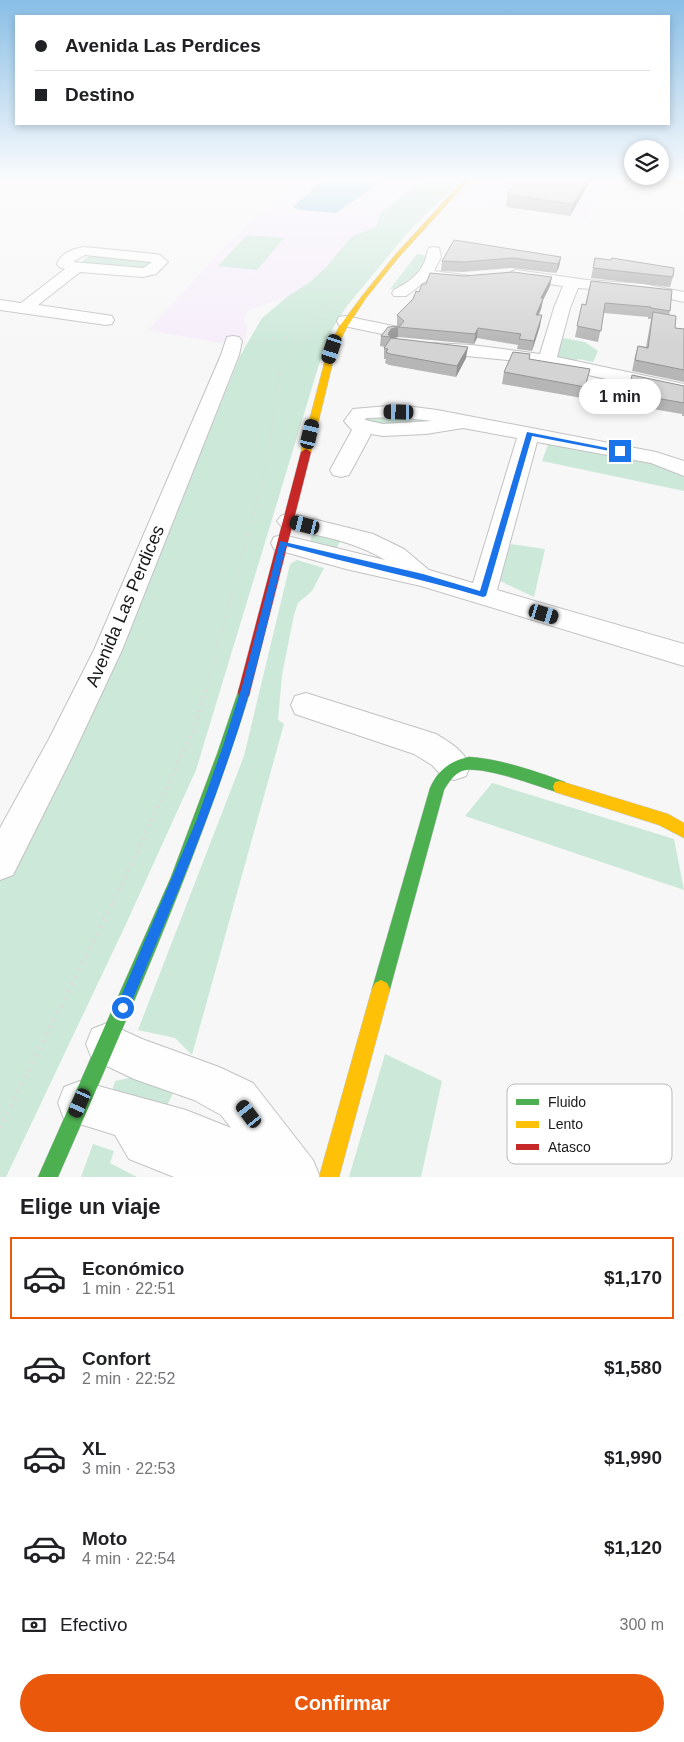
<!DOCTYPE html>
<html lang="es">
<meta charset="utf-8">
<style>
body{margin:0;font-family:Arial,sans-serif;background:#f2f2f2;color:#202124;height:100vh;display:flex;flex-direction:column;font-size:19px;white-space:nowrap}
*{box-sizing:border-box;margin:0}
p{font-size:16px;color:#757577}
.icon{flex:none;width:28px;height:28px;fill:none;stroke:currentColor;stroke-width:2;stroke-linecap:round;stroke-linejoin:round}
.map{position:relative;height:1177px;overflow:hidden}
.panel{display:flex;flex-direction:column;background:#fff;flex:1}
.panel>*{flex:none}
.hud{position:absolute;left:15px;top:15px;width:655px;height:110px;border-radius:0px;box-shadow:0 2px 8px #0003;display:grid;align-content:center;height:110px;padding:0 20px;background:#fff}
.tools{position:absolute;left:624px;top:140px;display:grid;gap:10px}
.tools a{display:grid;place-items:center;width:45px;height:45px;border-radius:50%;background:#fff;box-shadow:0 2px 8px #0003;font-size:25px}
.end{position:absolute;width:22px;height:22px;margin:-11px;border:6px solid #1a73e8;background:#fff;box-shadow:0 0 0 2px #fff}
.from{border-radius:50%}
.bubble{position:absolute;height:35px;border-radius:18px;background:#fff;box-shadow:0 2px 8px #0003;font-size:16px;font-weight:600;line-height:35px;text-align:center}
.car{position:absolute;width:15px;height:30px;margin:-15px -8px;border-radius:6px;box-shadow:0 0 4px 1px #0007;background:linear-gradient(#222 24%,#8ab4d8 0 40%,#222 0 76%,#8ab4d8 0 86%,#222 0)}
.hud b{display:flex;align-items:center;gap:18px;height:48px;font-size:19px}
.hud b+b{border-top:1px solid #e0e0e0}
.hud i{width:12px;height:12px;background:#202124}
ul{padding:0;list-style:none}
li{display:flex;align-items:center;gap:15px;height:82px;margin:0 10px 8px;padding:0 10px;border:2px solid transparent;border-radius:0px}
li div{flex:1}
li b{display:block;font-size:19px}
li em{font-style:normal;font-weight:600}
li.selected{border-color:#ea580c}
li>.icon{width:45px;height:45px;stroke-width:1.5}
h2{padding:0 20px;font-size:22px;line-height:60px}
.pay{display:flex;align-items:center;gap:12px;height:55px;padding:0 20px;font-size:19px}
.pay p{margin-inline-start:auto}
.action{display:flex;gap:10px;margin-top:auto;padding:10px 20px}
.action a{flex:1;height:58px;border-radius:30px;background:#ea580c;color:#fff;font-size:20px;font-weight:600;line-height:58px;text-align:center}
.map>svg:first-child{display:block}
</style>
<div class="map">
<svg width="684" height="1177" viewBox="0 0 684 1177">
<rect width="100%" height="100%" fill="#f7f7f8"/>
<path fill="#f6eefa" d="M304,180H424L377,226L351,237L328,265L310,282L287,297L248,310L244,319L247,328L245,339L219,343L148,330L226,245L261,213Z
M482,180H608L587,219L461,202Z"/>
<path fill="#cce8d9" d="M424,180H461L409,231L347,306L334,326L320,361L196,770L126,924L6,1177H0V874L120,651L240,356L262,318L287,297L310,282L328,265L351,237L377,226L380,213Z
M247,235L284,238L257,270L218,266Z
M417,254L431,256C419,271 411,289 390,289Z
M90,255L154,263L144,271L80,263Z
M563,338L585,342L598,351L593,362L578,359L575,362L556,358Z
M364,415L433,418L436,423L366,425L362,420Z
M549,442L661,465L684,477V491L542,461Z
M312,533L343,536L336,549L310,543Z
M511,544L545,549L534,597L496,579Z
M297,560L324,568L312,591L298,603L294,615L282,675L278,720L284,724L192,1055L175,1038L138,1030L244,756L290,564Z
M492,783L674,839L684,890L465,816Z
M385,1054L442,1081L421,1177H349Z
M143,1075L175,1089L163,1114L112,1091L115,1081Z
M93,1144L114,1151L110,1163L137,1177H81Z"/>
<path fill="#9bcee3" d="M323,180H383L336,213L300,210L293,207Z"/>
<g fill="none" stroke-linecap="round" stroke-linejoin="round">
<defs>
<path id="lane" d="M502,180H509L504,184L542,188L550,180H556L543,192L496,186V184Z"/>
<path id="street" d="M85,247L155,254L160,255L168,262L156,274L143,277L80,272L38,305L106,315L112,316L114,320L112,324L106,325L0,310V300L21,303L65,269L59,267L57,264C61,253 74,248 85,247ZM85,255L151,262H152L143,268L73,262Z
M434,247L439,248L441,257L434,271L470,276L473,279L470,282L465,284L427,280L406,296H394L392,293L394,290C406,284 419,275 424,263C427,258 426,253 429,248Z
M516,270L587,280L643,284L684,292V302L643,293L578,288L570,308L557,357L684,384V396L529,362L425,352L422,348L425,344L431,343L472,345L540,354L554,308L563,286L511,278L508,275L511,272Z
M345,316L398,327L401,331L398,335L392,336L339,325L337,321L339,317Z
M233,336L239,337L242,341L239,355L122,650L71,759L13,875L0,880V828L49,739L94,650L221,355L227,337Z
M399,405L437,410L656,452L684,461V476L651,463L537,442L497,590L684,644V666L421,586L346,569L274,549L271,543L274,537L283,535L385,560C353,540 316,536 281,526L277,521L281,516L289,513L373,534L404,549L429,570L473,583L517,438L463,428L426,434L383,436L371,434L349,475L341,477L333,475L330,470L352,430L344,421L353,409ZM366,418L399,417L432,421L383,424L365,420Z
M306,693L436,734C451,743 463,750 470,766L466,776L454,780L442,776L432,765L414,754L295,714L291,705L295,696Z
M107,1023L142,1039L219,1067L253,1083L313,1160L320,1177H174L129,1159L115,1135L64,1119L58,1103L64,1087L80,1081L186,1110L231,1128L221,1115L194,1100L134,1079L92,1059L86,1044L92,1029Z"/>
<path id="fast" d="M244,687L249,688L250,692C198,859 128,1017 58,1177H38L171,877L217,754L238,692L239,688Z
M469,757C497,758 538,772 565,782L567,787L565,792L560,793C539,787 481,764 462,771C454,774 448,783 444,790L390,989L387,995L381,998L375,995L372,989L430,788C438,770 450,761 469,757Z"/>
<path id="slow" d="M464,180H469L399,257L366,298L347,327L336,349L311,452L306,455L303,454L301,452L328,349L339,327L362,296L395,255Z
M661,180H684V184L663,182Z
M560,781L668,814L684,823V838L659,825L555,792L553,787L555,782Z
M381,980L387,983L390,989L339,1177H319L372,989L375,983Z"/>
<path id="jam" d="M306,449L311,452L250,692L249,696L244,697L239,696L238,692L301,452Z"/>
</defs>
<use href="#lane" stroke="#c2c2c3" stroke-width="2"/>
<use href="#street" stroke="#c2c2c3" stroke-width="2"/>
<use href="#fast" stroke="#c2c2c3" stroke-width="1"/>
<use href="#slow" stroke="#c2c2c3" stroke-width="1"/>
<use href="#jam" stroke="#c2c2c3" stroke-width="1"/>
<path stroke="#dcdcdc" stroke-width="2" stroke-dasharray="0.5 2" stroke-linecap="butt" d="M252,343L280,338L315,337
M278,376L301,337L336,299"/>
<path stroke="#dcdcdc" stroke-width="2.5" stroke-dasharray="1 3" stroke-linecap="butt" d="M254,513L269,450L279,374"/>
<path stroke="#dcdcdc" stroke-width="3" stroke-dasharray="1 4" stroke-linecap="butt" d="M207,685L254,511"/>
<path stroke="#dcdcdc" stroke-width="4" stroke-dasharray="2 5" stroke-linecap="butt" d="M113,903L196,724L207,684"/>
<path stroke="#dcdcdc" stroke-width="5" stroke-dasharray="2 6" stroke-linecap="butt" d="M0,1128L113,902"/>
<use href="#lane" fill="#fefefe" fill-rule="evenodd"/>
<use href="#street" fill="#fefefe" fill-rule="evenodd"/>
<use href="#fast" fill="#4caf50" fill-rule="evenodd"/>
<use href="#slow" fill="#ffc107" fill-rule="evenodd"/>
<use href="#jam" fill="#c62828" fill-rule="evenodd"/>
</g>
<path fill="#b6b6b6" d="M519,180H591L570,216L506,207L507,195Z
M454,240L561,257L559,267L556,273L511,268L463,272L441,271L442,261Z
M595,258L673,277L670,287L591,278Z
M464,276L550,286L543,300L541,309L539,315L540,326L532,351L517,349L518,345L477,338L474,344L398,337L392,339L466,358L456,377L389,365L385,363L386,359H384V348L385,347L380,346L381,336L398,326L397,325V315L413,299L426,284Z
M591,281L670,311L669,315L675,328L684,329V382L632,371L635,357L638,346L646,347L651,319H648V317L604,313L598,342L575,337L582,304L585,305Z
M529,359L590,369L582,398L502,384L504,372Z
M632,375L684,386V416H682V414L647,408L646,412L628,408L629,403L626,402L629,386Z"/>
<path fill="#949494" d="M587,180H591L570,216L573,204Z
M561,257L559,267L556,273L558,264Z
M552,277L550,286L543,300L541,309L534,325L541,298Z
M542,315L540,326L532,351L534,341Z
M398,327V337L390,339V340V337L388,334L391,329Z
M478,328L477,338L474,344L475,334Z
M468,347L466,358L456,377L457,366Z"/>
<path fill="#d4d4d4" stroke="#949494" d="M519,180H527L545,182L547,180H587L573,204L507,195Z
M454,240L561,257L558,264L513,258L464,262L442,261Z
M595,258L611,260L612,258L674,268L673,277L593,268Z
M513,272L552,277L541,298L543,299L536,315H542L534,341L519,339L521,334L478,328L475,334L398,327L391,329L388,334L390,337L381,336L388,327L400,326L404,321L397,315L413,299L416,291L419,292L422,284H426L430,273L464,276Z
M591,281L672,290L670,311L651,308V307L605,303L601,331L577,326L582,304L586,305Z
M653,312L676,316L675,328L684,329V370L635,360L638,346L648,348Z
M391,338L468,347L457,366L390,354L386,352L388,349L384,348Z
M513,352L530,354L529,359L590,369L585,387L504,372Z
M632,375L684,386V403L650,397V400L631,397L632,391H629Z"/>
<linearGradient id="sky" x2="0" y2="1"><stop stop-color="#89bee6"/><stop offset="0.52" stop-color="#fbfbfc"/><stop offset="1" stop-color="#fbfbfc" stop-opacity="0"/></linearGradient>
<rect width="684" height="345" fill="url(#sky)"/>
<path fill="#1a73e8" d="M527,432L623,451L620,453L532,436L486,596L483,597C418,578 351,564 286,546C269,614 255,682 232,748C202,838 164,925 127,1013L123,1015L118,1013L116,1008L197,819L223,746L243,683L280,541L423,574L480,591Z"/>
<g text-anchor="middle" dominant-baseline="central" stroke-width="4" stroke-linejoin="round" paint-order="stroke">
<g font-size="18" fill="#181919" stroke="#fff">
<text transform="translate(125 606) rotate(-67)">Avenida Las Perdices</text>
</g>
</g>
<rect x="507" y="1084" width="165" height="80" rx="8" fill="#fff" stroke="#bababa" stroke-width="1"/>
<rect x="516" y="1099" width="23" height="6" fill="#4caf50"/>
<rect x="516" y="1121" width="23" height="7" fill="#ffc107"/>
<rect x="516" y="1144" width="23" height="6" fill="#c62828"/>
<g font-size="14" fill="#181919">
<text x="548" y="1107">Fluido</text>
<text x="548" y="1129">Lento</text>
<text x="548" y="1152">Atasco</text>
</g>
</svg>
<div class="tools">
<a><svg class="icon" aria-label="layers" viewBox="0 0 24 24"><path d="M12 4l9 5-9 5-9-5zM3 14l9 5 9-5"/></svg></a>
</div>
<i class="end from" style="left:123px;top:1008px"></i>
<i class="end" style="left:620px;top:451px"></i>
<div class="bubble" style="left:579px;top:379px;width:82px">1 min</div>
<i class="car" style="left:332px;top:349px;rotate:198deg"></i>
<i class="car" style="left:399px;top:412px;rotate:271deg"></i>
<i class="car" style="left:310px;top:434px;rotate:13deg"></i>
<i class="car" style="left:305px;top:525px;rotate:284deg"></i>
<i class="car" style="left:544px;top:614px;rotate:107deg"></i>
<i class="car" style="left:80px;top:1103px;rotate:204deg"></i>
<i class="car" style="left:249px;top:1114px;rotate:323deg"></i>
<div class="hud">
<b><i class="from"></i>Avenida Las Perdices</b>
<b><i></i>Destino</b>
</div>
</div>
<section class="panel">
<h2>Elige un viaje</h2>
<ul>
<li class="selected"><svg class="icon" aria-label="car" viewBox="0 0 24 24"><path d="M5 17H2v-5l4-1 3-4h7l3 4 3 1v5h-3M9 17h6M6 11h13"/><circle cx="7" cy="17" r="2"/><circle cx="17" cy="17" r="2"/></svg><div><b>Económico</b><p>1 min · 22:51</p></div><em>$1,170</em></li>
<li><svg class="icon" aria-label="car" viewBox="0 0 24 24"><path d="M5 17H2v-5l4-1 3-4h7l3 4 3 1v5h-3M9 17h6M6 11h13"/><circle cx="7" cy="17" r="2"/><circle cx="17" cy="17" r="2"/></svg><div><b>Confort</b><p>2 min · 22:52</p></div><em>$1,580</em></li>
<li><svg class="icon" aria-label="car" viewBox="0 0 24 24"><path d="M5 17H2v-5l4-1 3-4h7l3 4 3 1v5h-3M9 17h6M6 11h13"/><circle cx="7" cy="17" r="2"/><circle cx="17" cy="17" r="2"/></svg><div><b>XL</b><p>3 min · 22:53</p></div><em>$1,990</em></li>
<li><svg class="icon" aria-label="car" viewBox="0 0 24 24"><path d="M5 17H2v-5l4-1 3-4h7l3 4 3 1v5h-3M9 17h6M6 11h13"/><circle cx="7" cy="17" r="2"/><circle cx="17" cy="17" r="2"/></svg><div><b>Moto</b><p>4 min · 22:54</p></div><em>$1,120</em></li>
</ul>
<div class="pay"><svg class="icon" aria-label="cash" viewBox="0 0 24 24"><path d="M3 7h18v10H3z"/><circle cx="12" cy="12" r="2"/></svg>Efectivo<p>300 m</p></div>
<div class="action"><a>Confirmar</a></div>
</section>
